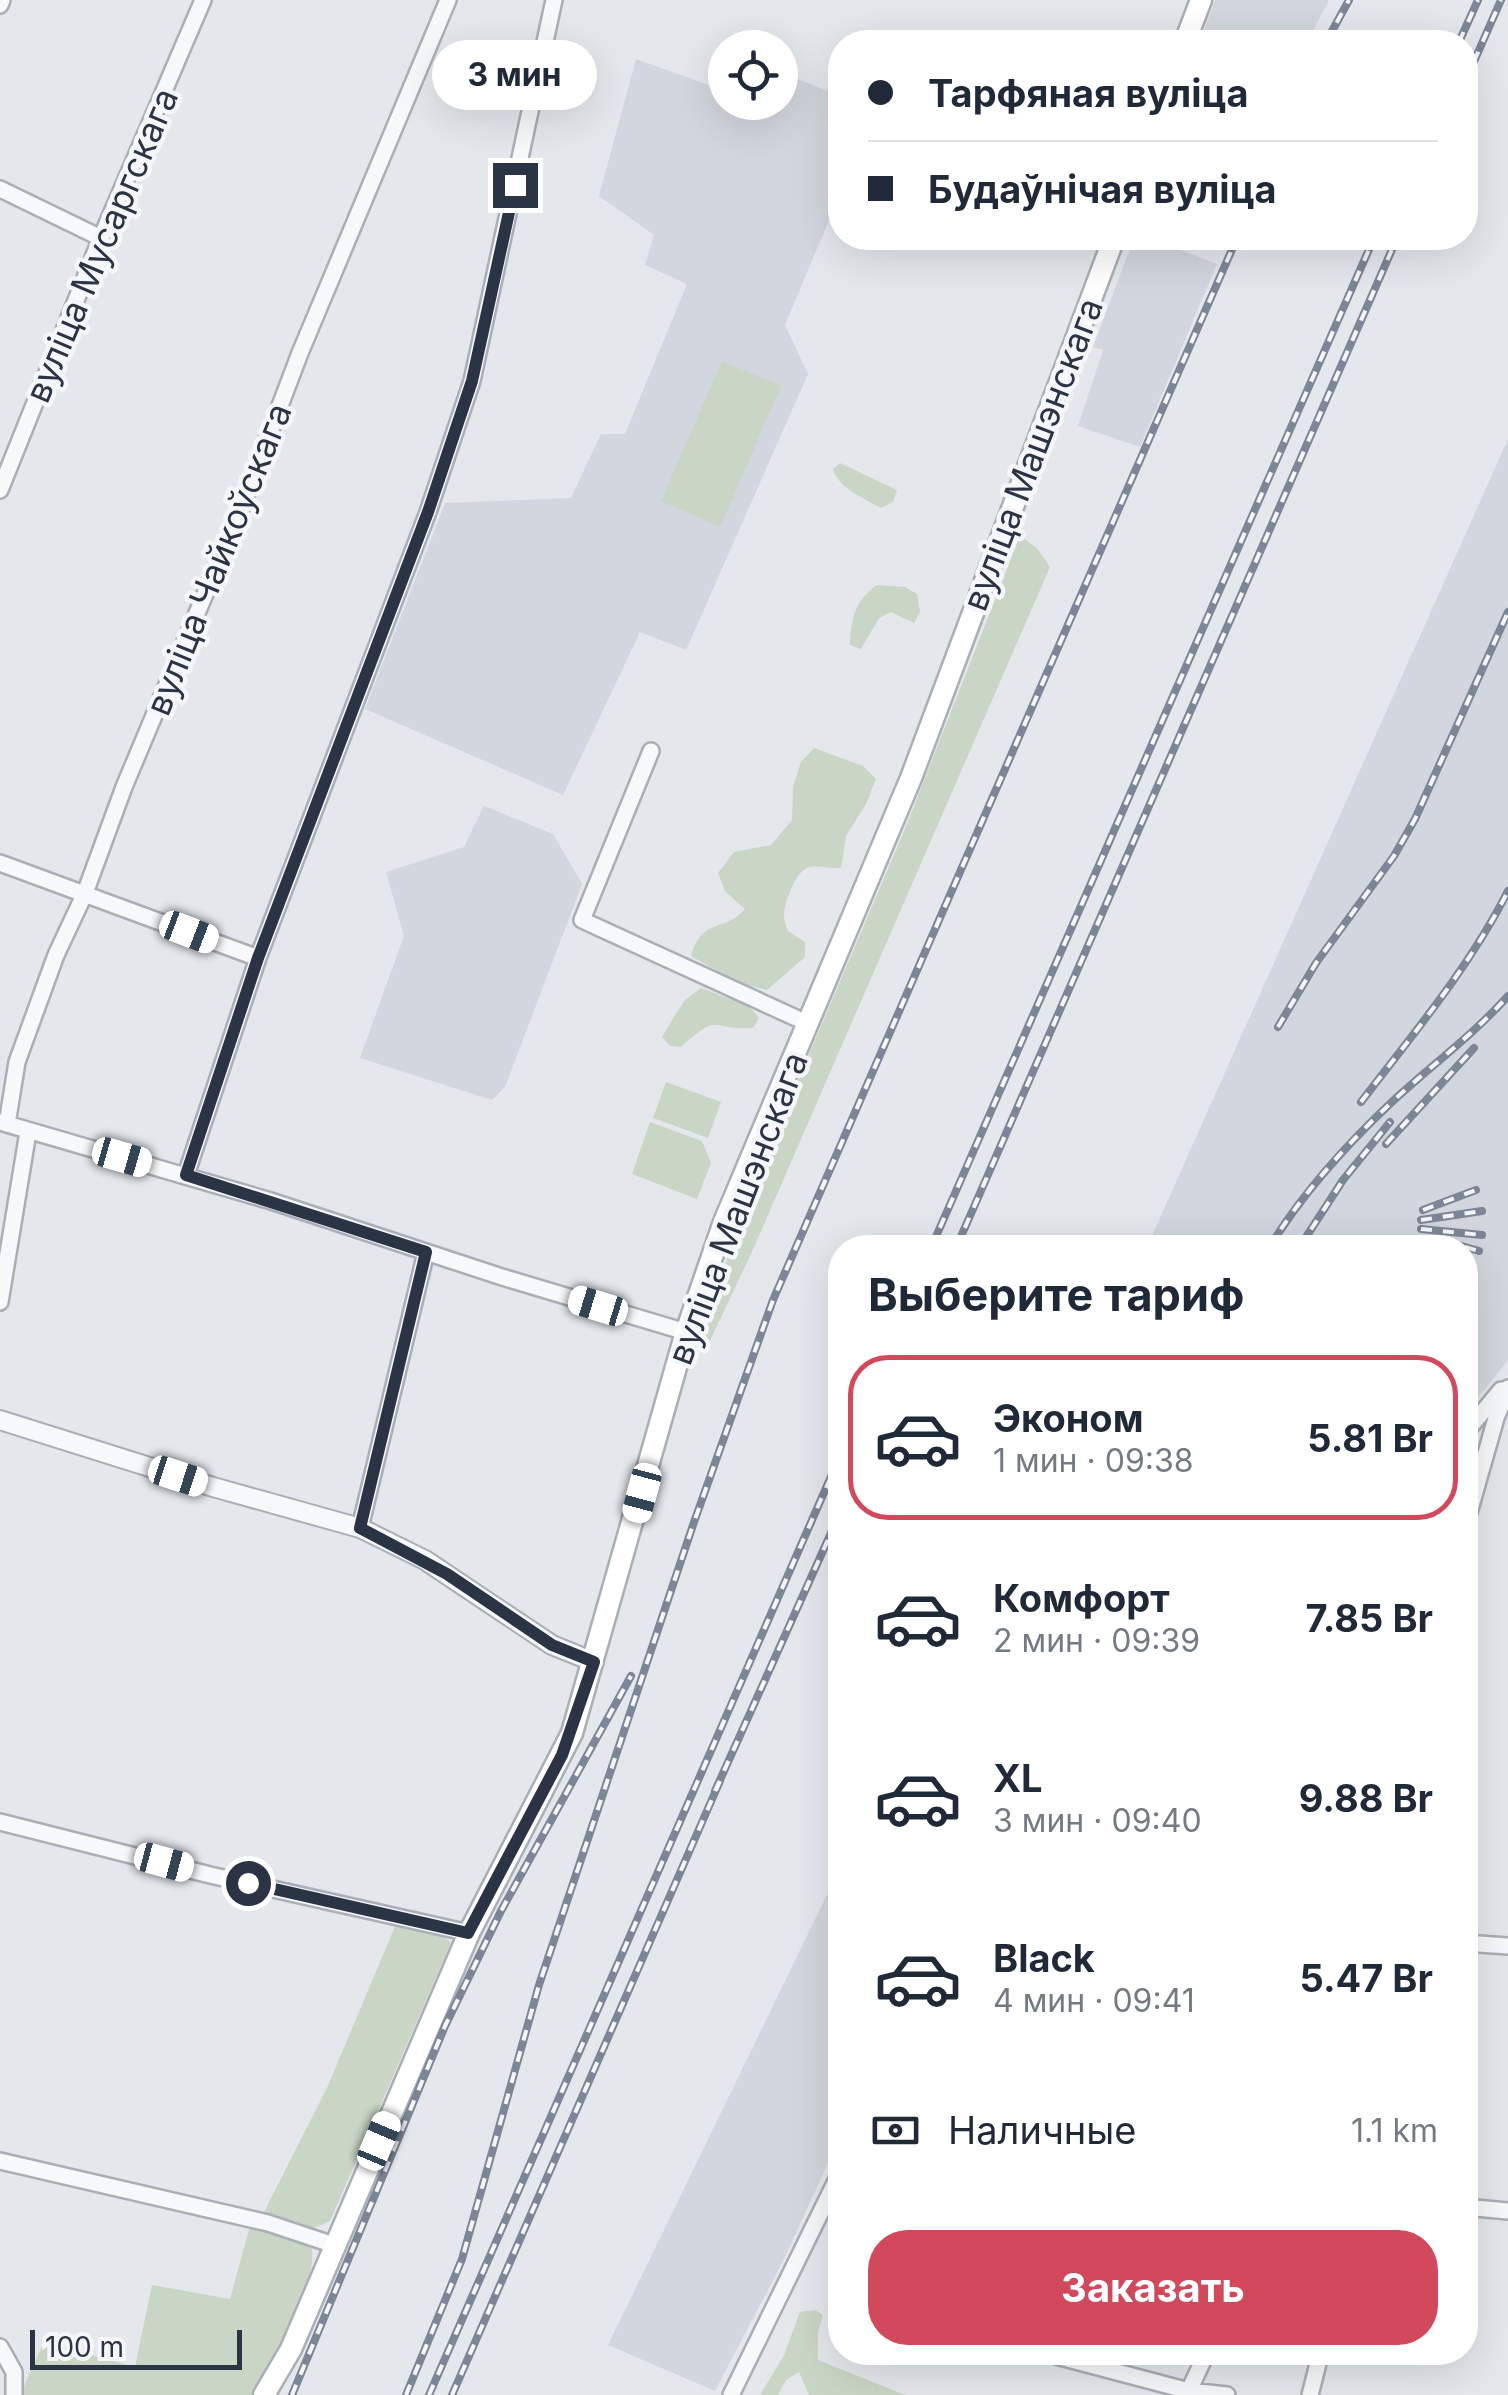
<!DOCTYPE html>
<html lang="ru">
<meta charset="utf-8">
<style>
body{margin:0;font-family:Inter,sans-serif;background:#f6f6f7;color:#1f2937;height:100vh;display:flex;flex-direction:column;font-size:38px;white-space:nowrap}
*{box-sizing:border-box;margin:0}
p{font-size:32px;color:#747a83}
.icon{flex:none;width:55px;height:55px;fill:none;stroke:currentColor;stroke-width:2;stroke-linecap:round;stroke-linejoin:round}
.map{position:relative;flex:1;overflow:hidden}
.drawer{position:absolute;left:828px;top:1235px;width:650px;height:1130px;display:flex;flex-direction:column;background:#fff;border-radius:40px;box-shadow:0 10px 40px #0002}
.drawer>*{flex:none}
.top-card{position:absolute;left:828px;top:30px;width:650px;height:220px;border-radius:40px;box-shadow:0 10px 40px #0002;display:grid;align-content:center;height:220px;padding:0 40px;background:#fff}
.fabs{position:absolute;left:708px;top:30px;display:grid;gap:20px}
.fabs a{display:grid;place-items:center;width:90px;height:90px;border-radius:50%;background:#fff;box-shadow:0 10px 40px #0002;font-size:50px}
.scale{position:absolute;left:30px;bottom:25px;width:212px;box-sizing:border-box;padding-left:10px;border:5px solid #2b3445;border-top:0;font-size:28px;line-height:35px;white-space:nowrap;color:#2b3445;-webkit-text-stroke:8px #f4f6f9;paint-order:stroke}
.end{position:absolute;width:45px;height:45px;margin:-22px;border:12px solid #2b3445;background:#fff;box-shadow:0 0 0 5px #fff}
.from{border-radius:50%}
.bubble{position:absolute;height:70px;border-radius:35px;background:#fff;box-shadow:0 10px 40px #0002;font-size:32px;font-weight:700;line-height:70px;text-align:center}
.car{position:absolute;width:30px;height:60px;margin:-30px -15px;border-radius:12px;box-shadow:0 0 8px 2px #0007;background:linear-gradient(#fff 24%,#345 0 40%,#fff 0 76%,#345 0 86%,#fff 0)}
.top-card b{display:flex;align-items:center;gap:35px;height:95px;font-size:38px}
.top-card b+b{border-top:2px solid #e0e1e3}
.top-card i{width:25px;height:25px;background:#1f2937}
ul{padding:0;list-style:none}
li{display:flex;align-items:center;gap:30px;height:165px;margin:0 20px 15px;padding:0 20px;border:5px solid transparent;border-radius:40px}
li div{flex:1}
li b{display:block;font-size:38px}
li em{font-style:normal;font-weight:700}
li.on{border-color:#d1495b}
li>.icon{width:90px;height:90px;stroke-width:1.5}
h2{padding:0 40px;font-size:45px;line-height:120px}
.pay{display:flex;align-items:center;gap:25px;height:110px;padding:0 40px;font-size:38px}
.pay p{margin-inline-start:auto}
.primary-button{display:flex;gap:20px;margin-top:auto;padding:20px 40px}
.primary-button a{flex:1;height:115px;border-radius:40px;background:#d1495b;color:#fff;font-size:40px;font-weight:700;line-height:115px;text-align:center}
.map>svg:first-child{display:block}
</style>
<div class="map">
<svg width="1508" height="2395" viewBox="0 0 1508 2395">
<rect width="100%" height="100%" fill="#e4e7ec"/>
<path fill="#d2d6de" d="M1215,0H1329L1307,42H1200Z
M636,59L725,91V102H780V72L840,96V194L785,325L808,374L686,650L640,632L563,795L365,709L445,503L571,498L601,434H625L687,284L645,265L654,235L599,196Z
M1134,238H1149L1217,264L1140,447L1078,426L1103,350L1093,347Z
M1508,439V1360L1465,1414V1248L1147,1247Z
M484,806L553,834L582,884L505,1087L492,1100L360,1058L404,936L386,872L464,847Z
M840,1868V2137L783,2261L715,2391L608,2345Z"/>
<path fill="#c9d6c5" d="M722,361L781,386L720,527L661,501Z
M840,463L897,490L893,502L881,508C864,498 839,489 833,469Z
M1020,536L1037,548L1050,567L751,1254L705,1351L708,1310L777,1129L903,834Z
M877,585L905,587L917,594L920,611L914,623L891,612L879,618L861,649L850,645C851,618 855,600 877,585Z
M814,748L863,766L876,779L866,804L846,836L841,868C830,869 819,865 809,867C796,870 784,903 784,915C784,921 786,926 788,931L805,942V957L767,990L738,983L691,956C702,917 724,933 745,909L725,891L718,873L734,852L771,845L792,820L793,787L801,762Z
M701,988L749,1006L759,1018L753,1028C709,1031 722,1010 681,1047L670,1046L662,1037L684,1001Z
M666,1082L721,1102L708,1138L653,1118Z
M650,1122L702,1141L711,1163L697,1199L632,1174Z
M396,1924L440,1933L451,1943L330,2221L312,2229L263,2214L327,2088Z
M250,2226L307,2244L312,2249C316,2288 277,2363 253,2395H20L44,2342L135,2367L152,2285L230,2299Z
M815,2310L823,2315L818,2332V2360L905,2395H809L799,2372L786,2380L778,2395H760L784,2355L800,2312Z"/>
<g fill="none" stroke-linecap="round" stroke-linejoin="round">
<defs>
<path id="minor" d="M0,5L2,0
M0,189L101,238
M0,490L101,238L203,0
M651,751L582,920L807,1023
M0,863L258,958
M0,1122L271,1201L502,1277L686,1332
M7,1124L17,1062L56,955L85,893L124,787L242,506L300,353L448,0
M186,1175L258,958L428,512L472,381L554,0
M0,1302L28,1132
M1465,1433L1501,1390
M1465,1527L1496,1418L1508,1388
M360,1528L426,1252
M0,1822L210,1875L469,1933
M1465,1943L1508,1946
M0,2161L268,2223L334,2245
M1465,2207L1508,2211
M0,2347L14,2372V2395
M1041,2352L1189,2391L1227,2395
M731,2395L840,2173
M1187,2395L1207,2352
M1310,2395L1321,2352"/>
<path id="tertiary" d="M0,1420L213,1487L360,1528L425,1560L552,1645L594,1662"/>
<path id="secondary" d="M1185,42L1201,0
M264,2395L291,2349L469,1933L572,1733L686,1332L724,1222L911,778L1114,238"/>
</defs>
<use href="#minor" stroke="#a9aeb7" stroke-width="20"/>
<use href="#tertiary" stroke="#a9aeb7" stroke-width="22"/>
<use href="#secondary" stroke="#a9aeb7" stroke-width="25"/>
<use href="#minor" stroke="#f7f8fa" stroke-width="15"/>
<use href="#tertiary" stroke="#f7f8fa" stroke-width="18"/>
<use href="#secondary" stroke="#fff" stroke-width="20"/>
<defs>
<path id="rail" d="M1326,42L1349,0
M1459,42L1478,0
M1465,82L1501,0
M1278,1027L1316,963L1394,856L1415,819L1508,612
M1361,1102C1413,1034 1469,968 1508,891
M1386,1144L1474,1048
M1423,1210L1476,1190
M1421,1220L1482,1211
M1421,1229L1482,1235
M1444,1241L1479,1251
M1416,1244L1421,1248
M931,1248L1374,238
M956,1248L1397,238
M1269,1248C1303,1192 1347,1144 1394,1100C1432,1065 1473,1035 1508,996
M1299,1248L1343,1180L1390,1122
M1465,1267L1469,1269
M715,1791L840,1513
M292,2395L445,2026L501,1911L631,1676
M406,2395L462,2259L539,1985L693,1525L773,1300L1237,238
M429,2395L840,1456
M452,2395L720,1781"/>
</defs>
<use href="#rail" stroke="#7d8696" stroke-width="8"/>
<use href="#rail" stroke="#f4f6f9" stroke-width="4" stroke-dasharray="11" stroke-linecap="butt"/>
</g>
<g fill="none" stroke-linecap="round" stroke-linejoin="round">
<path stroke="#2b3445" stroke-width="12" d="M248,1883L468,1933L562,1755L594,1662L552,1645L447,1574L360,1528L426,1252L186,1175L258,958L428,512L472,381L515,185"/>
</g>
<g text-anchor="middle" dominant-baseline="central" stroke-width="9" stroke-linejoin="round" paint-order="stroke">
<g font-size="35" fill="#2b3445" stroke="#f4f6f9">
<text transform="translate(101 245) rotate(-67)">вуліца Мусаргскага</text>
<text transform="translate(1032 454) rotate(-69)">вуліца Машэнскага</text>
<text transform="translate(218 559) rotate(-68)">вуліца Чайкоўскага</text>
<text transform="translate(737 1208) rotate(-69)">вуліца Машэнскага</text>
</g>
</g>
</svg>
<div class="fabs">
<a><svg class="icon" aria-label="locate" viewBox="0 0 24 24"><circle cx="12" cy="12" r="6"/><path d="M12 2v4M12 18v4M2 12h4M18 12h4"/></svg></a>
</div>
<div class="scale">100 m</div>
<i class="end from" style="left:248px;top:1883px"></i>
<i class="end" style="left:515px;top:185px"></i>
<div class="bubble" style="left:432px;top:40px;width:165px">3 мин</div>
<i class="car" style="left:189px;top:932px;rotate:111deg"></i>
<i class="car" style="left:122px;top:1157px;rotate:106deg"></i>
<i class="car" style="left:598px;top:1306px;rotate:287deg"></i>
<i class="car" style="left:178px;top:1476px;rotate:108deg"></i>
<i class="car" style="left:642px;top:1493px;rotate:195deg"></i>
<i class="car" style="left:164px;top:1862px;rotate:105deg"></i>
<i class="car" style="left:379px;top:2141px;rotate:23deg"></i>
<div class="top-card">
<b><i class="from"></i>Тарфяная вуліца</b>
<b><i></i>Будаўнічая вуліца</b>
</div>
<section class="drawer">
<h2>Выберите тариф</h2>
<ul>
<li class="on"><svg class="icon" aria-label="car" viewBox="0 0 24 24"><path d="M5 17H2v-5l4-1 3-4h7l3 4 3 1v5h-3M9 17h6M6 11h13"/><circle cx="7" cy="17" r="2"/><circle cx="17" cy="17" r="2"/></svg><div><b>Эконом</b><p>1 мин · 09:38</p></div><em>5.81 Br</em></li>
<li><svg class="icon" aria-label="car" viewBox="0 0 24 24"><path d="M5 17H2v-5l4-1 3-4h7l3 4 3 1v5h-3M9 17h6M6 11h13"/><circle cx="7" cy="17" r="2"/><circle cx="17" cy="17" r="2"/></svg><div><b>Комфорт</b><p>2 мин · 09:39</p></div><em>7.85 Br</em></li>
<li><svg class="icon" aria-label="car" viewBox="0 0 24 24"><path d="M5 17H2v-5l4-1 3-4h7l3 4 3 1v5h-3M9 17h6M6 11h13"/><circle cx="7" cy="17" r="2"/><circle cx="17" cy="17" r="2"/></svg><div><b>XL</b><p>3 мин · 09:40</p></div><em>9.88 Br</em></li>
<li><svg class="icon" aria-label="car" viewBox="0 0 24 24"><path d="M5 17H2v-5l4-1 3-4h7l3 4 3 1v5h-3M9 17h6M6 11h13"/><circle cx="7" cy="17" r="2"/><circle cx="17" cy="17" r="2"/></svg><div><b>Black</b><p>4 мин · 09:41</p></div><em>5.47 Br</em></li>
</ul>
<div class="pay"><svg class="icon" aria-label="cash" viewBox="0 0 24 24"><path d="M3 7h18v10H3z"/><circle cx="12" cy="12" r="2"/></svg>Наличные<p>1.1 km</p></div>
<div class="primary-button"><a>Заказать</a></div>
</section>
</div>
